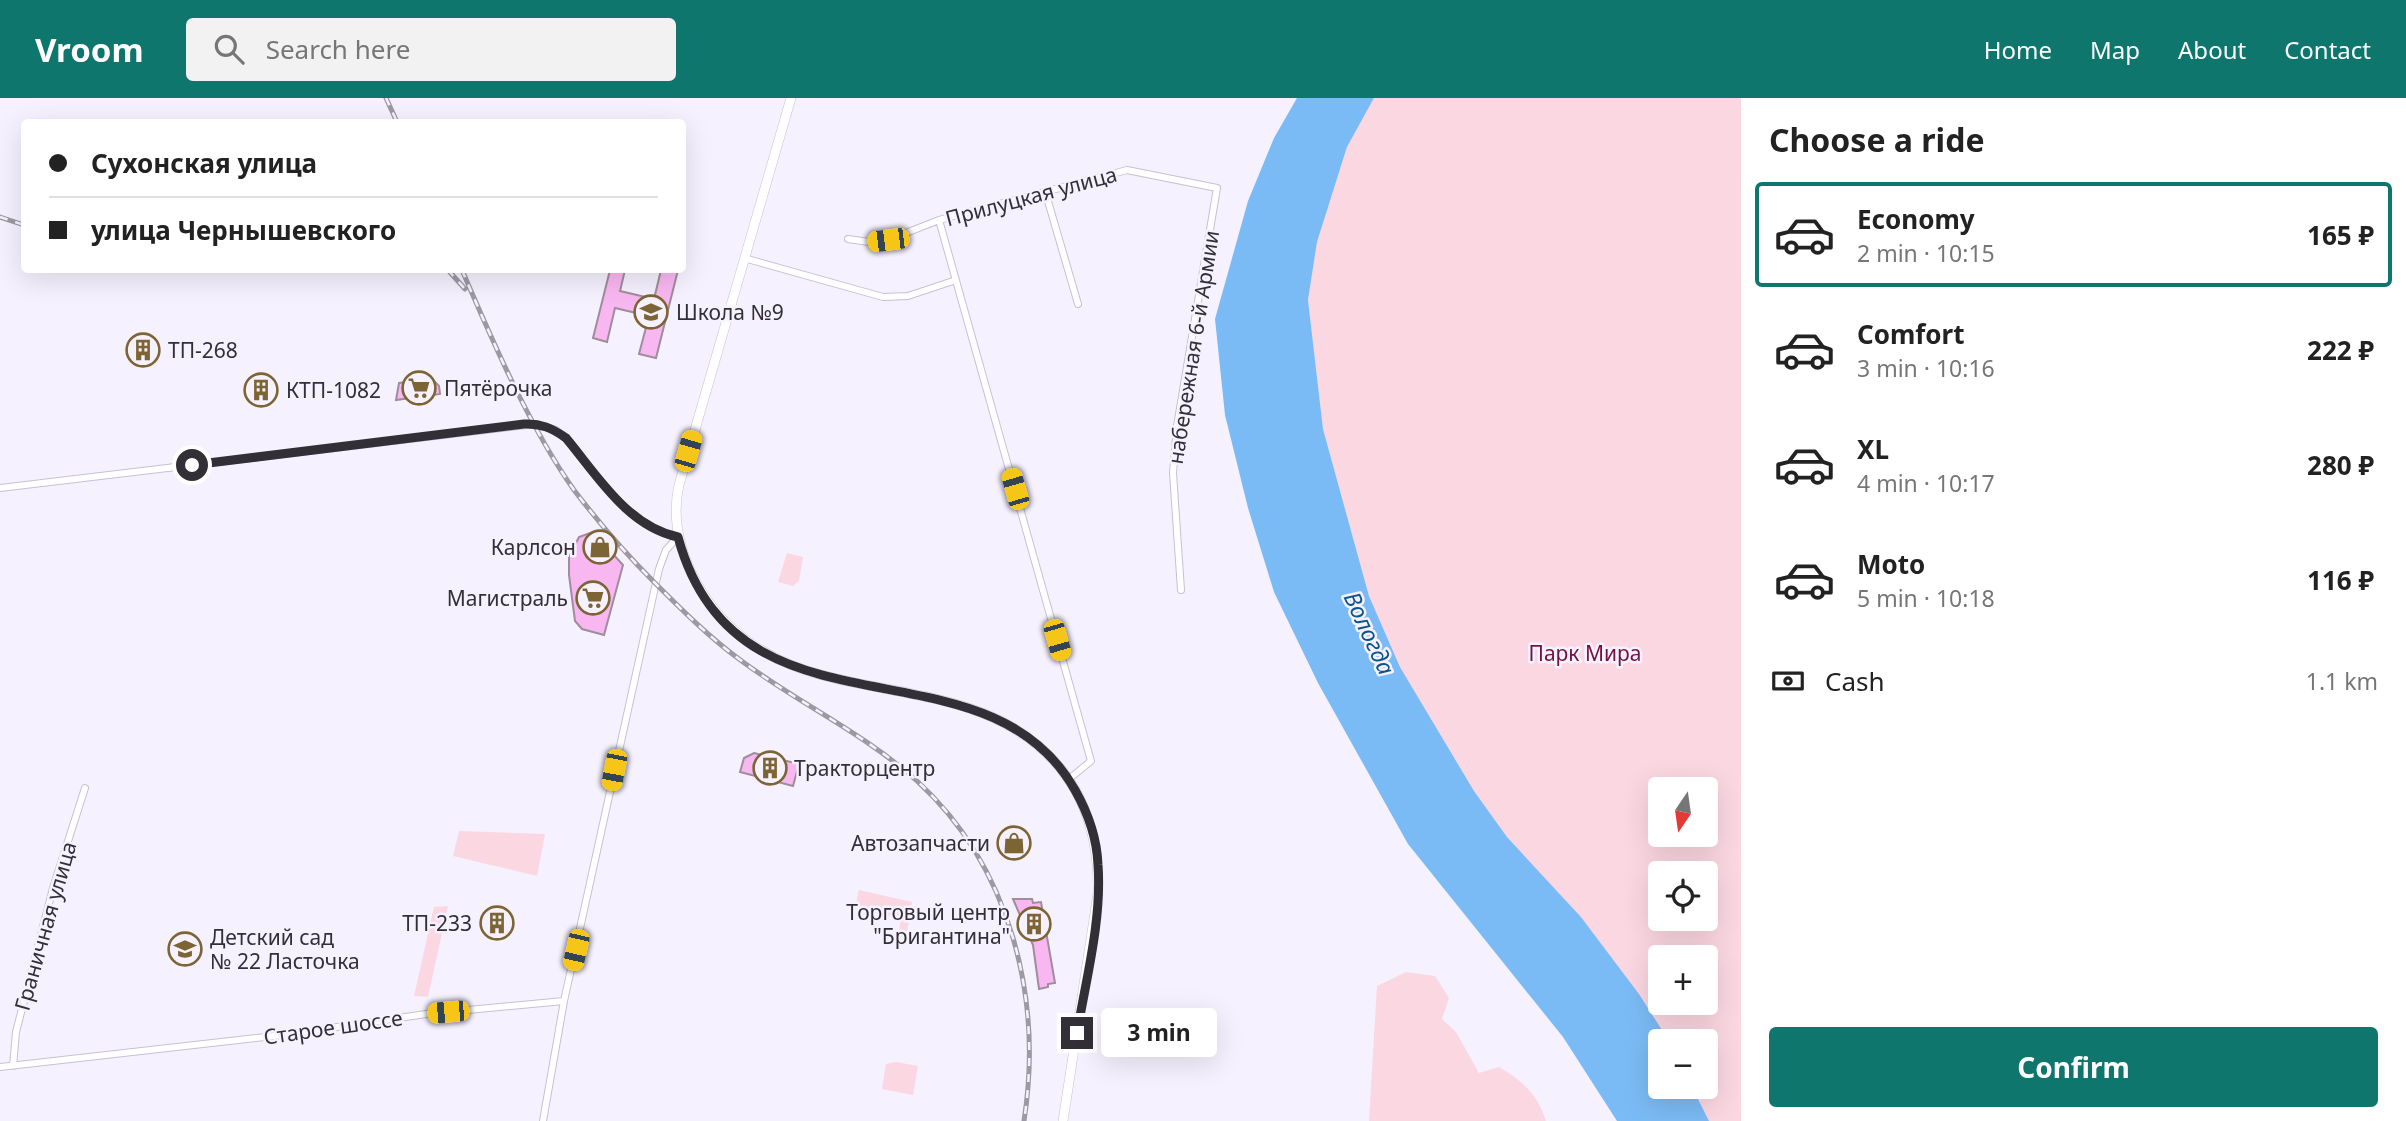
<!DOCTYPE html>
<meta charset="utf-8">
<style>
body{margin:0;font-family:"Noto Sans",sans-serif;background:#f2f2f2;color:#222;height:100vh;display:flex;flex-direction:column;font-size:26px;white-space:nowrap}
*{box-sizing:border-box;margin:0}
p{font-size:23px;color:#767676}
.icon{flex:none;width:38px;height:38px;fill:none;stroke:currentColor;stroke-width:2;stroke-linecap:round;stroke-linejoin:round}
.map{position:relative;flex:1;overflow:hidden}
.sheet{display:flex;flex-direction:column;background:#fff;width:665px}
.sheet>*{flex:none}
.top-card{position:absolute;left:21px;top:21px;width:665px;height:154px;border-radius:7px;box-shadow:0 7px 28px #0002;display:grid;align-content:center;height:154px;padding:0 28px;background:#fff}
.needle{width:46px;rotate:193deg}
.tools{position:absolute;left:1648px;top:679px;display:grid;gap:14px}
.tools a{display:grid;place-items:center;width:70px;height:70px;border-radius:7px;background:#fff;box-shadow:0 7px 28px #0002;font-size:35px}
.end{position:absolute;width:32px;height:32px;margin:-16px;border:9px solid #322f36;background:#fff;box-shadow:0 0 0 4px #fff}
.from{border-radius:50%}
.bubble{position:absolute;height:49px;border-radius:7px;background:#fff;box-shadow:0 7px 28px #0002;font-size:23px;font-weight:700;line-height:49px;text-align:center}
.car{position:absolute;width:21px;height:42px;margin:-21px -10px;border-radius:9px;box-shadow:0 0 5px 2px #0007;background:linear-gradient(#f5c518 24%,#345 0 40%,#f5c518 0 76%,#345 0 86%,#f5c518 0)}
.top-card b{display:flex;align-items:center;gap:24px;height:66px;font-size:26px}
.top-card b+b{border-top:2px solid #e0e0e0}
.top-card i{width:18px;height:18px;background:#222}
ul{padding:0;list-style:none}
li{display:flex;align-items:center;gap:21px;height:105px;margin:0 14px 10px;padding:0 14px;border:4px solid transparent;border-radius:7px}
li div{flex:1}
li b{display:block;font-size:26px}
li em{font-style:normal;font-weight:700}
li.on{border-color:#0f766e}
li>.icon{width:63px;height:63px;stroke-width:1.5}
h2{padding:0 28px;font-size:32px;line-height:84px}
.pay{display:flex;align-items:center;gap:18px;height:77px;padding:0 28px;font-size:26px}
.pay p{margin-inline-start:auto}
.button{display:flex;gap:14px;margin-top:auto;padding:14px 28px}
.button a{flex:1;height:80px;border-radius:7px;background:#0f766e;color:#fff;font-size:28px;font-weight:700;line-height:80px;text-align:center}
header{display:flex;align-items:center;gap:42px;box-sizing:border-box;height:98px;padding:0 35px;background:#0f766e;color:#fff}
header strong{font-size:33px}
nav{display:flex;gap:38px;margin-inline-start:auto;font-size:24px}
.search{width:490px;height:63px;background:#f2f2f2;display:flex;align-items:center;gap:18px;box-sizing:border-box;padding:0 24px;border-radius:7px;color:#767676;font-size:26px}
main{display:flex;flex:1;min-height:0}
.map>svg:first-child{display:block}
</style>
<header>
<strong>Vroom</strong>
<div class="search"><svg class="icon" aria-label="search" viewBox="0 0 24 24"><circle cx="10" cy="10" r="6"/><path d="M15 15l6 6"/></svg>Search here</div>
<nav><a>Home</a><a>Map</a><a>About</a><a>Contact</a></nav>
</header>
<main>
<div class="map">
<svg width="1741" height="1023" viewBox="0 0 1741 1023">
<rect width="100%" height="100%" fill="#f6f1fe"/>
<path fill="#fbd7e2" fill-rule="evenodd" d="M1374,0H1741V1023H1709L1692,989H1706V943H1669L1639,896L1581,819L1507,739L1474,693L1400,569L1369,498L1323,331L1308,202L1317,144L1347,49ZM1661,691H1706V737H1661ZM1661,775H1706V821H1661ZM1661,859H1706V905H1661Z
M787,455L803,459L799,483L793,488L778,484Z
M459,733L545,736L537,778L453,758Z
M859,792L912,804L906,840L898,838L901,820L855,810Z
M448,808L428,899L414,898L434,809Z
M1406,874L1435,878L1449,900L1442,921L1456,934L1479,975L1499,969C1523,983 1538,997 1546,1023H1369L1377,888Z
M896,964L918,968L913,997L882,991L886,966Z"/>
<path fill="#7bbbf5" d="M1297,0H1374L1347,49L1317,144L1308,202L1323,331L1369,498L1400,569L1474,693L1507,739L1581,819L1639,896L1669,943H1661V989H1692L1709,1023H1617L1563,939L1408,746L1318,585L1274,494L1248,410L1225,317L1215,221L1248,103L1274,40Z"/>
<path fill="#f9b7f1" stroke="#9e8d9b" stroke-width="2" d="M610,172H625L620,193L654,201L661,172H678L656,260L639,256L649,218L615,210L607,244L593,240Z
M432,281L439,288L440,296L396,302L399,285Z
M593,434L623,467L604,537L582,531L575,523L569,477V459L579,439Z
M754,655L799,666L793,688L740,674L744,660Z
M1013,801H1032L1033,805L1041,804L1055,885L1048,886V889L1039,891L1033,847Z"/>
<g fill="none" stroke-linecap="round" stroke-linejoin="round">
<defs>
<path id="minor" d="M1045,93L1078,206
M939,122L1091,663L1069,681
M848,141L869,144L888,142L939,122L1127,72L1217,90L1177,328L1173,375L1181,492
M744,160L883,199L908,198L956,182
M0,390L535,326L556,332L566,340C597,377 627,428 678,439
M13,968L16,934L53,790L85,690
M0,969L282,937L426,916L564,903
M543,1023L564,903L659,471L666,452L678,439"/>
<path id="secondary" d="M791,0L679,387C671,422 680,454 696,484C778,633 964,551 1061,671C1090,707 1099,749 1098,795L1063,1023"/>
</defs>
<use href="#minor" stroke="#c7c0d4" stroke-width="8"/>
<use href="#secondary" stroke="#c7c0d4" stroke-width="10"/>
<use href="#minor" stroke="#fff" stroke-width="6"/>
<use href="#secondary" stroke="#fff" stroke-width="9"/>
<defs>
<path id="rail" d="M386,0L397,24
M0,119L24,127
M448,172L465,191
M462,172C492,242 530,330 574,392C599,425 626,456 655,485C682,512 709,539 739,561C796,604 864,635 917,683C1011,769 1043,901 1024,1023"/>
</defs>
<use href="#rail" stroke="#9d99a3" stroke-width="5"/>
<use href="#rail" stroke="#f6f1fe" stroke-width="2.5" stroke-dasharray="8" stroke-linecap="butt"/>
</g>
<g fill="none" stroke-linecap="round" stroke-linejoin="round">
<path stroke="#322f36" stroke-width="9" d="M192,367L524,326C540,325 552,330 566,340C597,377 627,428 678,439C737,656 985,532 1075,692C1088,715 1097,740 1098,767C1102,822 1086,881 1077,935"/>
</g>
<defs>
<symbol id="school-ring" viewBox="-11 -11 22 22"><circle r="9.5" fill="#f6f1fe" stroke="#7d6435" stroke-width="1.5"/><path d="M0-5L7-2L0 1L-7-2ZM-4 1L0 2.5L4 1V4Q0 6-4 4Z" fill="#7d6435"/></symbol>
<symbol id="building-ring" viewBox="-11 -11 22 22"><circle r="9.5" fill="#f6f1fe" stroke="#7d6435" stroke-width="1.5"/><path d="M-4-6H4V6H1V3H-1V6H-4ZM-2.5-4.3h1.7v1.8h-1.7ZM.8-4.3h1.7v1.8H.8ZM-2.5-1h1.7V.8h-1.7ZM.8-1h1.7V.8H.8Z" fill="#7d6435"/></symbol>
<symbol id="supermarket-ring" viewBox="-11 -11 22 22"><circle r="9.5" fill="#f6f1fe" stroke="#7d6435" stroke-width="1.5"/><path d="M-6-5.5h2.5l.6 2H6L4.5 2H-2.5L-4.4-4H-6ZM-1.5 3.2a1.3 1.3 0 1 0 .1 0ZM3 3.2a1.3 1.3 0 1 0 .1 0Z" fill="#7d6435"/></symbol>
<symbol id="shop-ring" viewBox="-11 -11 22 22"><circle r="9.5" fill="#f6f1fe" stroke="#7d6435" stroke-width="1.5"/><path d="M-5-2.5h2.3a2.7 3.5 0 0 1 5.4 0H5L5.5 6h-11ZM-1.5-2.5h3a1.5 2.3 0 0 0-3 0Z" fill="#7d6435"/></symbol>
</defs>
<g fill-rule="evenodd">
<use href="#school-ring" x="632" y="195" width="38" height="38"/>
<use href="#building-ring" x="124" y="233" width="38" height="38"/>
<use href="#supermarket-ring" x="400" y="271" width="38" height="38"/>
<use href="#building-ring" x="242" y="273" width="38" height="38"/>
<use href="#shop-ring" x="581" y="430" width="38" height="38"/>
<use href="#supermarket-ring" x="574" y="481" width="38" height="38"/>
<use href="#building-ring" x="751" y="651" width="38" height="38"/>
<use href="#shop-ring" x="995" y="726" width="38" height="38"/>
<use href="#building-ring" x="478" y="806" width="38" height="38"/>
<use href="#building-ring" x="1015" y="807" width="38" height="38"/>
<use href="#school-ring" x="166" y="832" width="38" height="38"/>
</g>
<g text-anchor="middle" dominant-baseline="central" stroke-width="5" stroke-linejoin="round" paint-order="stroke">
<g font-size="21" fill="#322f36" stroke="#f6f1fe">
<text transform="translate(1031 98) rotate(-15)">Прилуцкая улица</text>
<text transform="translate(1193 249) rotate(-81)">набережная 6-й Армии</text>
<text transform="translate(45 828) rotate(-74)">Граничная улица</text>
<text transform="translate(333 929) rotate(-8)">Старое шоссе</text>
</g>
<g font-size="21" fill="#322f36" stroke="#f6f1fe" text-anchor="start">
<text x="676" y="214">Школа №9</text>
<text x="168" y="252">ТП-268</text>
<text x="444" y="290">Пятёрочка</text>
<text x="286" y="292">КТП-1082</text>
<text x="576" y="449" text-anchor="end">Карлсон</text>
<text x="568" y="500" text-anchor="end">Магистраль</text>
<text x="794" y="670">Тракторцентр</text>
<text x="990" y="745" text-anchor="end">Автозапчасти</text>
<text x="1010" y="814" text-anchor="end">Торговый центр<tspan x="1010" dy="24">"Бригантина"</tspan></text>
<text x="472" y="825" text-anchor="end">ТП-233</text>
<text x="210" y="839">Детский сад<tspan x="210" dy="24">№ 22 Ласточка</tspan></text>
</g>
<g font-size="21" fill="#73113f" stroke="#f6f1fe">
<text x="1585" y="555">Парк Мира</text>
</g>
<g font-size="23" font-style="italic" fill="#0c558a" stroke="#f6f1fe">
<text transform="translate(1370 535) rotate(65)">Вологда</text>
</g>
</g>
</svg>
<div class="tools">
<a><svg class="needle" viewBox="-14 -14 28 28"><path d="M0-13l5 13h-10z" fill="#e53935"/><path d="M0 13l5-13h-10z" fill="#767676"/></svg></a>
<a><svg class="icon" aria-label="locate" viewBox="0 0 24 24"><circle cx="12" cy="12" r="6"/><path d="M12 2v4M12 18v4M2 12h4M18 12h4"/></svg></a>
<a>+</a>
<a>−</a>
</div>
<i class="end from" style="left:192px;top:367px"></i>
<i class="end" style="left:1077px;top:935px"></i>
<div class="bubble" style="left:1101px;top:910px;width:116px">3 min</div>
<i class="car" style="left:888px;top:142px;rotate:263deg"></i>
<i class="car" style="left:688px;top:353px;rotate:16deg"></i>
<i class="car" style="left:1015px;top:391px;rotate:344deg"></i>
<i class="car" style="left:1057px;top:542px;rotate:164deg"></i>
<i class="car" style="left:614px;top:672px;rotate:191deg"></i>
<i class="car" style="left:576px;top:852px;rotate:193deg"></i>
<i class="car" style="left:448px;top:914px;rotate:265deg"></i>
<div class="top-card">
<b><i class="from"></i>Сухонская улица</b>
<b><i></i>улица Чернышевского</b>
</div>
</div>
<section class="sheet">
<h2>Choose a ride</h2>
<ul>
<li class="on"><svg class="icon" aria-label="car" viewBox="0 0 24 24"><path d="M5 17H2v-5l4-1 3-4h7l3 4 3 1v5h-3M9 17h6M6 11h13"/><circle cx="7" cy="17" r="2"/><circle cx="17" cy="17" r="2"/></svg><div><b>Economy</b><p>2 min · 10:15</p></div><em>165 ₽</em></li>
<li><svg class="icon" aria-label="car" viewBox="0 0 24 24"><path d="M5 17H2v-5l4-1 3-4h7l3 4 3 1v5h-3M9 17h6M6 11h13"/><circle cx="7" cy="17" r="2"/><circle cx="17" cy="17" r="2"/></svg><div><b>Comfort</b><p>3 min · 10:16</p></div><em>222 ₽</em></li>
<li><svg class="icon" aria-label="car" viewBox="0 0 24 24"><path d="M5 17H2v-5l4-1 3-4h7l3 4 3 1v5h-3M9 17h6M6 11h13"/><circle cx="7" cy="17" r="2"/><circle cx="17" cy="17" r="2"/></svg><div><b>XL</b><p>4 min · 10:17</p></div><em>280 ₽</em></li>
<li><svg class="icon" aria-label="car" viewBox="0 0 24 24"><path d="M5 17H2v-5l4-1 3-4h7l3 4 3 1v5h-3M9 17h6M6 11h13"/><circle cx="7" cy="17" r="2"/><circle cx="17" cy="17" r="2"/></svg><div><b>Moto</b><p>5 min · 10:18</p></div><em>116 ₽</em></li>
</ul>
<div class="pay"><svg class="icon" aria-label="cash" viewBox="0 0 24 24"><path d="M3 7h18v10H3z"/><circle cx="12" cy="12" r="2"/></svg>Cash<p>1.1 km</p></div>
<div class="button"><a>Confirm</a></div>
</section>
</main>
